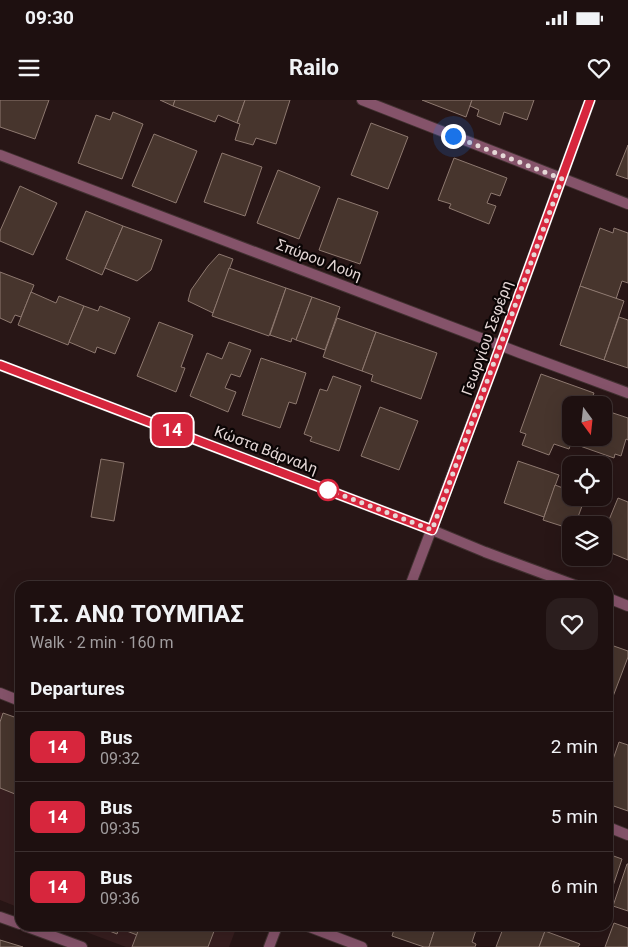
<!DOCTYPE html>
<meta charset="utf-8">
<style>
body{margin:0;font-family:Roboto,sans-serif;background:#2b1e1e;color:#f1f3f6;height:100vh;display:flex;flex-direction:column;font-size:19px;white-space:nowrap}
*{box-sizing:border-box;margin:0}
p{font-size:16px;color:#a19d9f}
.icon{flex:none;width:28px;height:28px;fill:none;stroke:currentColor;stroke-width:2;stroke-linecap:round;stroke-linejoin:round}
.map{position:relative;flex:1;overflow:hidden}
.panel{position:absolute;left:15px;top:481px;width:598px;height:350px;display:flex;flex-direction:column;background:#1e1010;border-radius:15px;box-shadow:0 5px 20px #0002,0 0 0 1px #3c3030}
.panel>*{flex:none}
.badge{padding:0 10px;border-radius:8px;font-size:18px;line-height:32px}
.needle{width:32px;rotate:165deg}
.fabs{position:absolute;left:562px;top:296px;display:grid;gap:10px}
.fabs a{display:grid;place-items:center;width:50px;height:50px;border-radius:10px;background:#1e1010;box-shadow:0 5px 20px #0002,0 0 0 1px #3c3030;font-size:25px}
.you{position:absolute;width:25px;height:25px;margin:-12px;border:4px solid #fff;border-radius:50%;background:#1a73e8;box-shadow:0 0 0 8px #1a73e833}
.map>.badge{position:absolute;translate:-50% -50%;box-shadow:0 0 0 2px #fff}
h2{padding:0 15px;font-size:19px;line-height:45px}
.round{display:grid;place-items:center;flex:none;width:52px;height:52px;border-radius:15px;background:#2b1e1e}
.head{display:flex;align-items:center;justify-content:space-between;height:85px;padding:0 15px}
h1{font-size:24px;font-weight:700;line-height:38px}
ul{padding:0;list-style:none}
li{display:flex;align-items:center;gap:15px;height:70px;padding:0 15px;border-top:1px solid #3c3030}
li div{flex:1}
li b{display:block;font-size:19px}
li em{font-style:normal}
li .badge{min-width:55px;font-weight:700;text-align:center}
.status{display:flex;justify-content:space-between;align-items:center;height:35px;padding:0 25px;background:#1e1010;direction:ltr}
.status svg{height:14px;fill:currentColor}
header{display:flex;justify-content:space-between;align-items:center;height:65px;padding:0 15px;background:#1e1010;font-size:22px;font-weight:700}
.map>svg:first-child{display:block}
.built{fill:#371e1f}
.building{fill:#47352d;stroke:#8e7970}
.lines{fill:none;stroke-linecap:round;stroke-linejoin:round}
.pedestrian-casing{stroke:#423131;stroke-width:12}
.minor-casing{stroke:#423131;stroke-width:12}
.pedestrian{stroke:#85536a;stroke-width:10}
.minor{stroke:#85536a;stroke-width:10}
.line-casing{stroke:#fff;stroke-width:11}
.line{stroke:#d7263d;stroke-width:8}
.walk{stroke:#e5d8d7;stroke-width:5;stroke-dasharray:0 9}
.stop-dot{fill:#fff;stroke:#d7263d;stroke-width:2.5}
.labels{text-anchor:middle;stroke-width:4.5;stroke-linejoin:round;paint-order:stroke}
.street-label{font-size:15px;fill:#e5d8d7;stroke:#0b0505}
</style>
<div class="status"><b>09:30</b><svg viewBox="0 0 49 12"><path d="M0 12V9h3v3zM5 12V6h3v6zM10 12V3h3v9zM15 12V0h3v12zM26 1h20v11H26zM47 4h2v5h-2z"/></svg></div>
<header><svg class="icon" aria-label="menu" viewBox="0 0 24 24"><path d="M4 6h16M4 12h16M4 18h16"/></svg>Railo<svg class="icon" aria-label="heart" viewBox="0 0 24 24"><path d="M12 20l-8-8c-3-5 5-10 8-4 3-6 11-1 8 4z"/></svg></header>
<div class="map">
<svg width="628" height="847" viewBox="0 0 628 847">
<rect width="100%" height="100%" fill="#281616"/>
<!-- built -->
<g class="built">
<path d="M0,612L20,619V808L0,800Z"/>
<path d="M70,826H237L229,847H126Z"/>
</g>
<!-- building -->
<g class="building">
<path d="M0,0H49L35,39L0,27Z"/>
<path d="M160,0H175L173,6Z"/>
<path d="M175,0H245L237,23L218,15L215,22L173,6Z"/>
<path d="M245,0H290L276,44L256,38L253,45L235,40L240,24L237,23Z"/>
<path d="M422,0H472L466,17Z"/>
<path d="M472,0H534L527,20L504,12L500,25L477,16L479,10L470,6Z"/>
<path d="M113,12L143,24L122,79L78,63L96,15L110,20Z"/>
<path d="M371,23L408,37L388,89L351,75Z"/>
<path d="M154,34L197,51L176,103L132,86Z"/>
<path d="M628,45V79L616,75Z"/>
<path d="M222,53L262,67L245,116L204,102Z"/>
<path d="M454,58L507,78L500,96L491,93L487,103L496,106L489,124L449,108L451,104L438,100Z"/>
<path d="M278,70L320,87L299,139L257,123Z"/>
<path d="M20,86L57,103L33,155L0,141V131Z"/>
<path d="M338,98L378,112L360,164L319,150Z"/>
<path d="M86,111L123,126L102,175L66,159Z"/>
<path d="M123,126L162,140L151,170L137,181L105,168Z"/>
<path d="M600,128L613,133L614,128L628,133V183L622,181L616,199L580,186Z"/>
<path d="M219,154L233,159L213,213L188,201L191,190L208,166Z"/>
<path d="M229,168L286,188L269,236L212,216Z"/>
<path d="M0,172L34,185L21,217L15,215L11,223L0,218Z"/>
<path d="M580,186L624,201L604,260L560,245Z"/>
<path d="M286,188L312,197L296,240L292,238L291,242L270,235Z"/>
<path d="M31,192L56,203L59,196L84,206L68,245L18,225Z"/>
<path d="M312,197L340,207L325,250L296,240Z"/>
<path d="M84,206L98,211L100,206L130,218L115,254L97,247L95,253L69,242Z"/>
<path d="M619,217L628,220V268L604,260Z"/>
<path d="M337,218L376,232L362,271L323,257Z"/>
<path d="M159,222L193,235L181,267L185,268L176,292L137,276Z"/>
<path d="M376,232L437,253L421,299L371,281L373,275L362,271Z"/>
<path d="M229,242L251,250L240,277L231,274L225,288L236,292L228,312L190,296L207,253L222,259Z"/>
<path d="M261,258L306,273L296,304L289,302L280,328L242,315Z"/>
<path d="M541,274L594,293L589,305H571V338H573L569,349L554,344L549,355L522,345L526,334L520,332Z"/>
<path d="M333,276L361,286L339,351L310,341L312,337L304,334L320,289L327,291Z"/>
<path d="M380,307L418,321L399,370L361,356Z"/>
<path d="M604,310L628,318V340L626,339L621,356L615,354L614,358L580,346L583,338H604Z"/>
<path d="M101,359L124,363L114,421L91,417Z"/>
<path d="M518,361L559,375L544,417L504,403Z"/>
<path d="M555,385L571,391V398H585L575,425H571V429L543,420Z"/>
<path d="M618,398L628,402V460L604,450V432Z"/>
<path d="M608,544L628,551V557L609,607L608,606Z"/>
<path d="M3,613L20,619V696L0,688V622Z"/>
<path d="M619,642L628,645V711L608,704V674Z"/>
<path d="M608,754L622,759L612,789L608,788Z"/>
<path d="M627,764H628V811L613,806Z"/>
<path d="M614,823L628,828V847H605Z"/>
<path d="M97,826H140L137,835L119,828L117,834Z"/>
<path d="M140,826H216L208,847H132Z"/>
<path d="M395,826H436L429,847H424L392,836Z"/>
<path d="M436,826H483L482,829L477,827L472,842L476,844L475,847H429Z"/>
<path d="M504,826H531L545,831L539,847H496Z"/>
<path d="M545,831L580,844L578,847H539Z"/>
<path d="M0,840L23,847H0Z"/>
</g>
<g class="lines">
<!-- pedestrian casing -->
<g class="pedestrian-casing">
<path id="pedestrian" d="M0,593L20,601"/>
</g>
<!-- minor casing -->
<g class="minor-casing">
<g id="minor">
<path d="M362,0L628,104"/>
<path d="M0,55L520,253L628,293"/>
<path d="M0,265L432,430L485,452L577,486"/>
<path d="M410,486L494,264L590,0"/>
<path d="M608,498L628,506"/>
<path d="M608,727L628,735"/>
<path d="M0,817L20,824"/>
<path d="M25,826L82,847"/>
<path d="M307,826L362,847"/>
<path d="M269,847L277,826"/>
</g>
</g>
<!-- pedestrian -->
<use href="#pedestrian" class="pedestrian"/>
<!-- minor -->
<use href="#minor" class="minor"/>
</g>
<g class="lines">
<!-- line casing -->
<g class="line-casing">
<path id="line" d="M0,265L432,430L494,264L590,0"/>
</g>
<!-- line -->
<use href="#line" class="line"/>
<!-- walk -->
<path class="walk" d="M328,390L324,388L432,430L562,79L453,36"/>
</g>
<!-- markers -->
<circle class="stop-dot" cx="328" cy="390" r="10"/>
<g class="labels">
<!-- street labels -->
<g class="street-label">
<text transform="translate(319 160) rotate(21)" y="5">Σπύρου Λούη</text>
<text transform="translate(487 238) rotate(-70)" y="5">Γεωργίου Σεφέρη</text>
<text transform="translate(266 350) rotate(21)" y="5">Κώστα Βάρναλη</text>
</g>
</g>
</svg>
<div class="fabs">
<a><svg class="needle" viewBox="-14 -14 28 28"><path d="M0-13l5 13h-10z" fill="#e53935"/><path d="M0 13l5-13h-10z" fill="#a19d9f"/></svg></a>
<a><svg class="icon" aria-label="locate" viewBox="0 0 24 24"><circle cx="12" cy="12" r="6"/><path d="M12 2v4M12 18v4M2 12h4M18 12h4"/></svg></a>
<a><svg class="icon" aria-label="layers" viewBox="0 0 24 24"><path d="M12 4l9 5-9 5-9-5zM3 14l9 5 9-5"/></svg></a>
</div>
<div class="you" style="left:453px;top:36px"></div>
<b class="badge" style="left:172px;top:330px;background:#d7263d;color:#fff">14</b>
<section class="panel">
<div class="head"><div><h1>Τ.Σ. ΑΝΩ ΤΟΥΜΠΑΣ</h1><p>Walk · 2 min · 160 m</p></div><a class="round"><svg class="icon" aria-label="heart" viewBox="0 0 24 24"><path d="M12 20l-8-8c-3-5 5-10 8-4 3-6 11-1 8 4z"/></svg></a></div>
<h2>Departures</h2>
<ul>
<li><span class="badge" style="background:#d7263d;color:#fff">14</span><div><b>Bus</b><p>09:32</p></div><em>2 min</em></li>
<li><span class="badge" style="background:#d7263d;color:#fff">14</span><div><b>Bus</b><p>09:35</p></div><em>5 min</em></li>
<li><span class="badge" style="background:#d7263d;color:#fff">14</span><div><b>Bus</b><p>09:36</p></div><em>6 min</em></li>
</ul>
</section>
</div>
